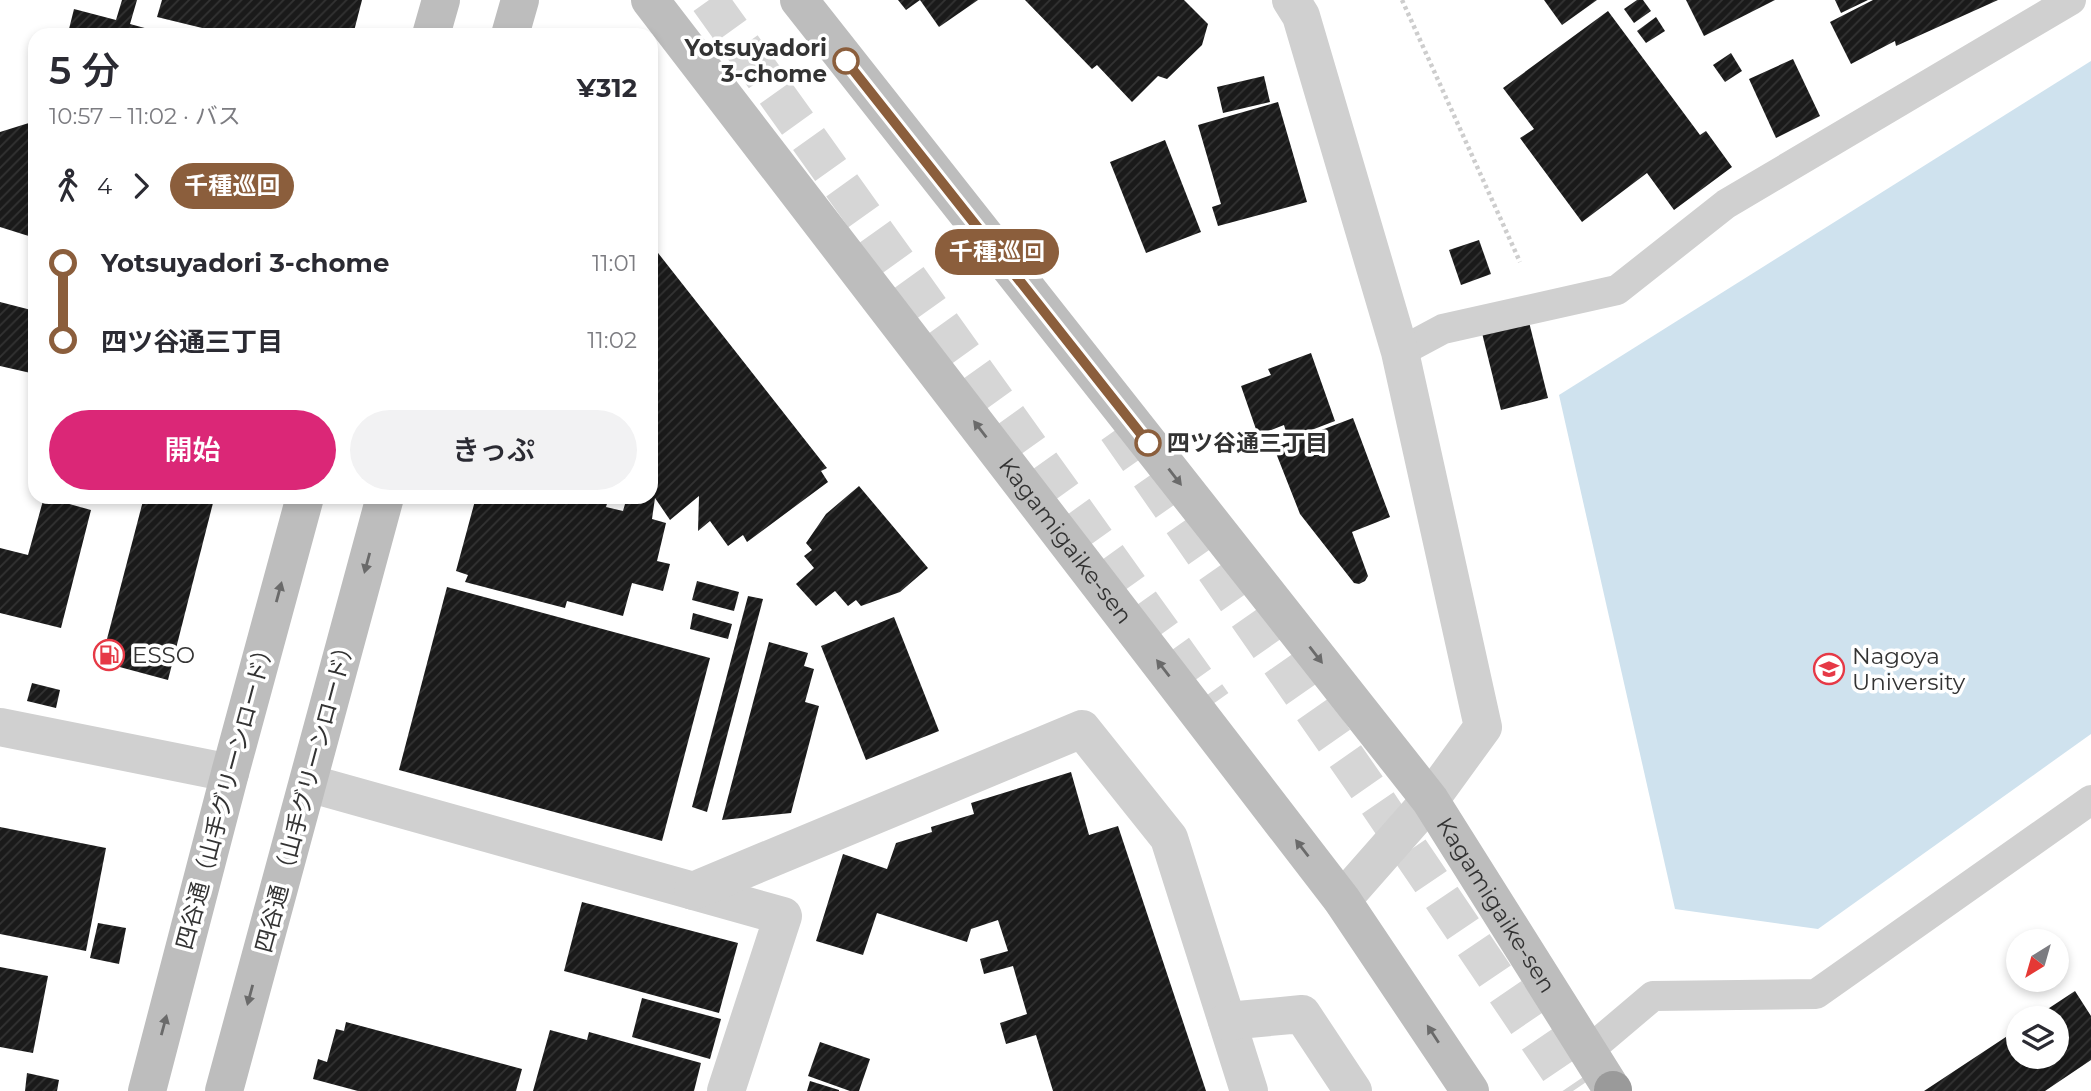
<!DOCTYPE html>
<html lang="ja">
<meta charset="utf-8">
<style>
body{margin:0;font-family:Montserrat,"Noto Sans JP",sans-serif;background:#f2f2f3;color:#2b2b33;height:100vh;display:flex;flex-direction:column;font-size:26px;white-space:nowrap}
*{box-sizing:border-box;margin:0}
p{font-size:23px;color:#7c7c81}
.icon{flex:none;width:38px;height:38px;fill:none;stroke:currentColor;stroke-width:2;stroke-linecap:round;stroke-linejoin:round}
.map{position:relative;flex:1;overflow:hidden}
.drawer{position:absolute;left:28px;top:28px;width:630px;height:476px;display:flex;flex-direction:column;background:#fff;border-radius:21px;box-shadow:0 4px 10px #0003}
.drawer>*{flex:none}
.badge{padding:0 14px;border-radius:23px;font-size:24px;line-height:46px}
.needle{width:46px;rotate:217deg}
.fabs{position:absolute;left:2006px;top:929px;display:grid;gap:14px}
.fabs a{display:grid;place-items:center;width:63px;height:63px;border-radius:50%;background:#fff;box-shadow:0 4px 10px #0003;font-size:35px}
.map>.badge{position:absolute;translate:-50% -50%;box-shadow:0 0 0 4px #fff}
.legs{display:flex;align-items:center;gap:10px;height:77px;padding:0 21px;font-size:23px}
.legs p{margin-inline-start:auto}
.head{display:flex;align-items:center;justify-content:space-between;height:119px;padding:0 21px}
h1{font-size:38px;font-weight:600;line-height:52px}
.primary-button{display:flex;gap:14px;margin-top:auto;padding:14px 21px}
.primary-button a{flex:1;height:80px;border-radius:42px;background:#db2777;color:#fff;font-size:28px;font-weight:600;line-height:80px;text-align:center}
.primary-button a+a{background:#f2f2f3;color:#2b2b33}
ul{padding:0 21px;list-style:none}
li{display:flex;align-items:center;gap:24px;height:77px;font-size:26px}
li i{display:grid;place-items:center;width:10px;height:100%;margin:0 9px;background:currentColor}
li i::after{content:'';width:18px;height:18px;margin:-9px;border:5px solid;border-radius:50%;background:#fff}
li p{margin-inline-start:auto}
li:first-child i{background:linear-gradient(#0000 50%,currentColor 0)}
li:last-child i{background:linear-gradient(currentColor 50%,#0000 0)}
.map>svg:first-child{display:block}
.water{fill:#cfe2ee}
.building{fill:url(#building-hatch)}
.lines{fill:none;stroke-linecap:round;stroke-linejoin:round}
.highway-tunnel{stroke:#d6d6d6;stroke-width:38;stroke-dasharray:38 19;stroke-linecap:butt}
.path{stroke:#cdcdcd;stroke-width:4.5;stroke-dasharray:3.5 3.5;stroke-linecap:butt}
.lane{stroke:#d0d0d0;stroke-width:30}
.street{stroke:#d0d0d0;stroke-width:38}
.secondary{stroke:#bdbdbd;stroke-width:38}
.highway{stroke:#9a9a9a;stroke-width:38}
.oneway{fill:#6a6a6a}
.line-1-casing{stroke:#fff;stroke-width:16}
.line-1{stroke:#8b5e3c;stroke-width:10}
.stop-1-dot{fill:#fff;stroke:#8b5e3c;stroke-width:3.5}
.labels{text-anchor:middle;stroke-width:7;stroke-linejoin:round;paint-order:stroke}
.stop-label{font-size:23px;font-weight:bold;fill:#333;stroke:#fff;text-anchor:end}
.street-label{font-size:23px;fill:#333;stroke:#fff}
.poi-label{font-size:23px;fill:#333;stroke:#fff;text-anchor:start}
</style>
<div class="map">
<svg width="2091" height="1091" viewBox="0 0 2091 1091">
<defs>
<pattern id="building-hatch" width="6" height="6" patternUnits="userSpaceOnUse" patternTransform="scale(1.75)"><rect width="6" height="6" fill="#1a1a1a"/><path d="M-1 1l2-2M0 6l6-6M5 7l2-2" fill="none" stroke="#333"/></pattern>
</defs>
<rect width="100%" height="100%" fill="#fff"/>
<!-- water -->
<path class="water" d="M2091,61V734L1818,929L1675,909L1559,395Z"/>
<!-- building -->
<g class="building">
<path d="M122,0H137L130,24L152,30L150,35H75L68,33L74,9L116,20Z"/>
<path d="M162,0H362L353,35H231L157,17Z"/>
<path d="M898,0H920L906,10Z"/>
<path d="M920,0H978L939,27Z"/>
<path d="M1025,0H1184L1208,24L1202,45L1167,79L1158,76L1132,102L1097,65L1092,69Z"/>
<path d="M1544,0H1597L1562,25Z"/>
<path d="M1637,0H1643L1651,11L1634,23L1624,9Z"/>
<path d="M1686,0H1775L1704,36Z"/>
<path d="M1835,0H1868L1841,13Z"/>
<path d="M1873,0H1998L1896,46L1895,41L1851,64L1830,22Z"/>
<path d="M1608,11L1700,135L1706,131L1732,167L1674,210L1647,173L1582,222L1520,138L1534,129L1503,88Z"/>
<path d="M1656,17L1665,31L1646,43L1637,31Z"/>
<path d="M1731,53L1742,71L1725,82L1713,65Z"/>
<path d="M1793,59L1820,116L1776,138L1749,79Z"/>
<path d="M1264,76L1270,102L1223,113L1217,87Z"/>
<path d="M1278,102L1307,202L1218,226L1212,207L1221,204L1198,125Z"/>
<path d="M32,122L35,134V238L0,227V132Z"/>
<path d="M1165,140L1201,232L1146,253L1110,162Z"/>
<path d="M1479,240L1491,274L1461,285L1449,250Z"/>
<path d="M651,244L827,468L821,471L828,482L747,542L743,535L728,546L710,521L698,531L699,496L670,520L655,498L652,519L666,523L657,561L670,564L663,591L632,583L623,616L567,601L565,608L465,582L468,575L456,571L476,497H609L606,507L623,511L627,497H651Z"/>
<path d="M0,302L35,311V374L0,366Z"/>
<path d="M1528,318L1548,398L1501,410L1481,329Z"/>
<path d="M1311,353L1335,421L1288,439L1284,425L1258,435L1241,386L1271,375L1268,369Z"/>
<path d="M1353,418L1390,517L1352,532L1368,576L1365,581L1359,584L1354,583L1300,514L1274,448Z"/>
<path d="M859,486L928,568L900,592L861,606L856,600L848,606L835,591L816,606L796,584L814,568L804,556L812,550L806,543L826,514Z"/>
<path d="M44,497L91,510L61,628L0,613V548L28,555Z"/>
<path d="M144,497H208L214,499L168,680L101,662Z"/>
<path d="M697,581L739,592L734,611L692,600Z"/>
<path d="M447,587L710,658L662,841L399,770Z"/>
<path d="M748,596L763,599L707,812L692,807Z"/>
<path d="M693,613L732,624L728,639L690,629Z"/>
<path d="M894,617L939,731L866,760L821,646Z"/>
<path d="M769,642L808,653L804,666L814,669L805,702L819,706L791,813L722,820Z"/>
<path d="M32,683L60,690L56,708L27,701Z"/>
<path d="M1071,772L1089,835L1118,826L1206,1091H1053L1036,1035L1006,1044L1000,1023L1027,1014L1013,966L984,974L980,959L1008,951L998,920L971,929L967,942L877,913L863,955L816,941L843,854L887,869L896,843L932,832L931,827L974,814L971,803Z"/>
<path d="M0,827L106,848L86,951L0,934Z"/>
<path d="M582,902L738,943L719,1013L564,971Z"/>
<path d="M98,923L126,928L119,964L90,958Z"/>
<path d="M0,967L48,976L33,1053L0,1047Z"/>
<path d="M2075,991L2091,1016V1060L2045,1091H1924L2018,1029V1057H2056V1018H2034Z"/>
<path d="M642,998L721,1019L710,1059L632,1037Z"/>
<path d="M346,1022L522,1069L516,1091H358L313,1079L318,1059L327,1062L336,1029L344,1031Z"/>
<path d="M550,1030L587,1040L589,1032L701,1063L694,1091H533Z"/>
<path d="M820,1042L870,1059L859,1091H850L808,1076Z"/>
<path d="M27,1073L59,1080L57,1091H25Z"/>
<path d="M810,1081L839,1090V1091H807Z"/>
</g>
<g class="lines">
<!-- highway-tunnel -->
<g class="highway-tunnel">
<path d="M709,0L1213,704"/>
<path d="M1117,429L1369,790L1573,1091"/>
</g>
<!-- path -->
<path class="path" d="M1402,0L1520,262"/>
<!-- lane -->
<g class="lane">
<path d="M1400,352L1443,329L1617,290L1726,204L2071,0"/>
<path d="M1588,1051L1653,996L1816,994L2091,800"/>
</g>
<!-- street -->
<g class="street">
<path d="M1291,0L1301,16L1400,352L1483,727L1430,800L1342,900"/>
<path d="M0,727L230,773"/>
<path d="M308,783L783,916L726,1091"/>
<path d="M693,891L1082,729L1169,838L1249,1091"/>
<path d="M1227,1021L1302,1014L1353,1091"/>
</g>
<!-- secondary -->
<g class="secondary">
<path id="s1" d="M650,0L1342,900L1470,1091"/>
<path id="s2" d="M799,0L1430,800L1613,1091"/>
<path d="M431,35L441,0"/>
<path d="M510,35L520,0"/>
<path d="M147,1091L230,773L305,497"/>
<path d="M224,1091L385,497"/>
</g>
<!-- highway -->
<path class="highway" d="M1613,1090V1091"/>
</g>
<!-- one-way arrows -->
<defs><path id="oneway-solid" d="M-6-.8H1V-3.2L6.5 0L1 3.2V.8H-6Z" transform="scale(1.75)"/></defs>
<g class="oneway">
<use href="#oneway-solid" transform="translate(980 429) rotate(-128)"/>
<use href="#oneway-solid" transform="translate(1175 477) rotate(52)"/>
<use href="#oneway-solid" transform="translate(367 563) rotate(105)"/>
<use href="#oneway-solid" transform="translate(279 592) rotate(-75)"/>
<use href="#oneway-solid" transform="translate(1316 655) rotate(52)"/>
<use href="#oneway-solid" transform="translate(1163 668) rotate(-128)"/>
<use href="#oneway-solid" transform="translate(1302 848) rotate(-128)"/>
<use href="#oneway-solid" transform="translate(250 995) rotate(105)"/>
<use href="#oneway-solid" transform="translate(164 1025) rotate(-75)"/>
<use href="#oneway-solid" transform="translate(1433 1034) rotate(-123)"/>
</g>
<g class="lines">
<!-- line-1 casing -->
<g class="line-1-casing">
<path id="line-1" d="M846,61L1148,443"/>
</g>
<!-- line-1 -->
<use href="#line-1" class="line-1"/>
</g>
<!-- icons -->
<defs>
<g id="fuel-ring" transform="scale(1.575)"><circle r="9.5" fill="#fff" stroke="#e63946" stroke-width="1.5"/><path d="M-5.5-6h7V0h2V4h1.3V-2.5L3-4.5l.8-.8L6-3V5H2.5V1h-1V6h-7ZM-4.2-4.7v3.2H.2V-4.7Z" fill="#e63946"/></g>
<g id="university-ring" transform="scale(1.575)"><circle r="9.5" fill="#fff" stroke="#e63946" stroke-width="1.5"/><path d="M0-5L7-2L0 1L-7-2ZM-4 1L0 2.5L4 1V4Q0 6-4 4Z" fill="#e63946"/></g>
</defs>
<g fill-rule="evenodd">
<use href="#fuel-ring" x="109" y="655"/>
<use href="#university-ring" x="1829" y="669"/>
</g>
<!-- markers -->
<g class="stop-1-dot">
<circle cx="846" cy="61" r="12"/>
<circle cx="1148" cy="443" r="12"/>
</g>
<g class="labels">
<!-- stop labels -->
<g class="stop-label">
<text x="827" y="56">Yotsuyadori<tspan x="827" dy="26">3-chome</tspan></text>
<text x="1167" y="451" text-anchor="start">四ツ谷通三丁目</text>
</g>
<!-- street labels -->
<g class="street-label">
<text dy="8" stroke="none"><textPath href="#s1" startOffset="682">Kagamigaike-sen</textPath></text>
<text transform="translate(225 794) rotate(-75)" y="8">四谷通（山手グリーンロード）</text>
<text transform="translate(305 794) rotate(-75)" y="8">四谷通 （山手グリーンロード）</text>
<text dy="8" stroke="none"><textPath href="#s2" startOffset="1143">Kagamigaike-sen</textPath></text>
</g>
<!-- poi labels -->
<g class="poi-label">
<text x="132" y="663">ESSO</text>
<text x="1852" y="664">Nagoya<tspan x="1852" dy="26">University</tspan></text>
</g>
</g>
</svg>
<div class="fabs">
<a><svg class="needle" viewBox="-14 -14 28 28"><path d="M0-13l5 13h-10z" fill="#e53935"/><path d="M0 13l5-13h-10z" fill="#7c7c81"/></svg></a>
<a><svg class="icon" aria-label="layers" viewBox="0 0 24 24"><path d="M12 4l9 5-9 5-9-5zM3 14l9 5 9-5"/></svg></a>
</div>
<b class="badge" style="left:997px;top:252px;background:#8b5e3c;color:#fff">千種巡回</b>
<section class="drawer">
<div class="head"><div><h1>5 分</h1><p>10:57 – 11:02 · バス</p></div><b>¥312</b></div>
<div class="legs"><svg class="icon" aria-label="walk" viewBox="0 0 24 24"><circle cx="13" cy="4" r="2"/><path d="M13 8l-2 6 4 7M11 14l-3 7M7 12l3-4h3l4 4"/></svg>4<svg class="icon" aria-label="forward" viewBox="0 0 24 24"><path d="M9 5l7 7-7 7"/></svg><b class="badge" style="background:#8b5e3c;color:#fff">千種巡回</b></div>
<ul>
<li><i style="color:#8b5e3c"></i><b>Yotsuyadori 3-chome</b><p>11:01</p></li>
<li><i style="color:#8b5e3c"></i><b>四ツ谷通三丁目</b><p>11:02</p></li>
</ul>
<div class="primary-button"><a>開始</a><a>きっぷ</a></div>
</section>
</div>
